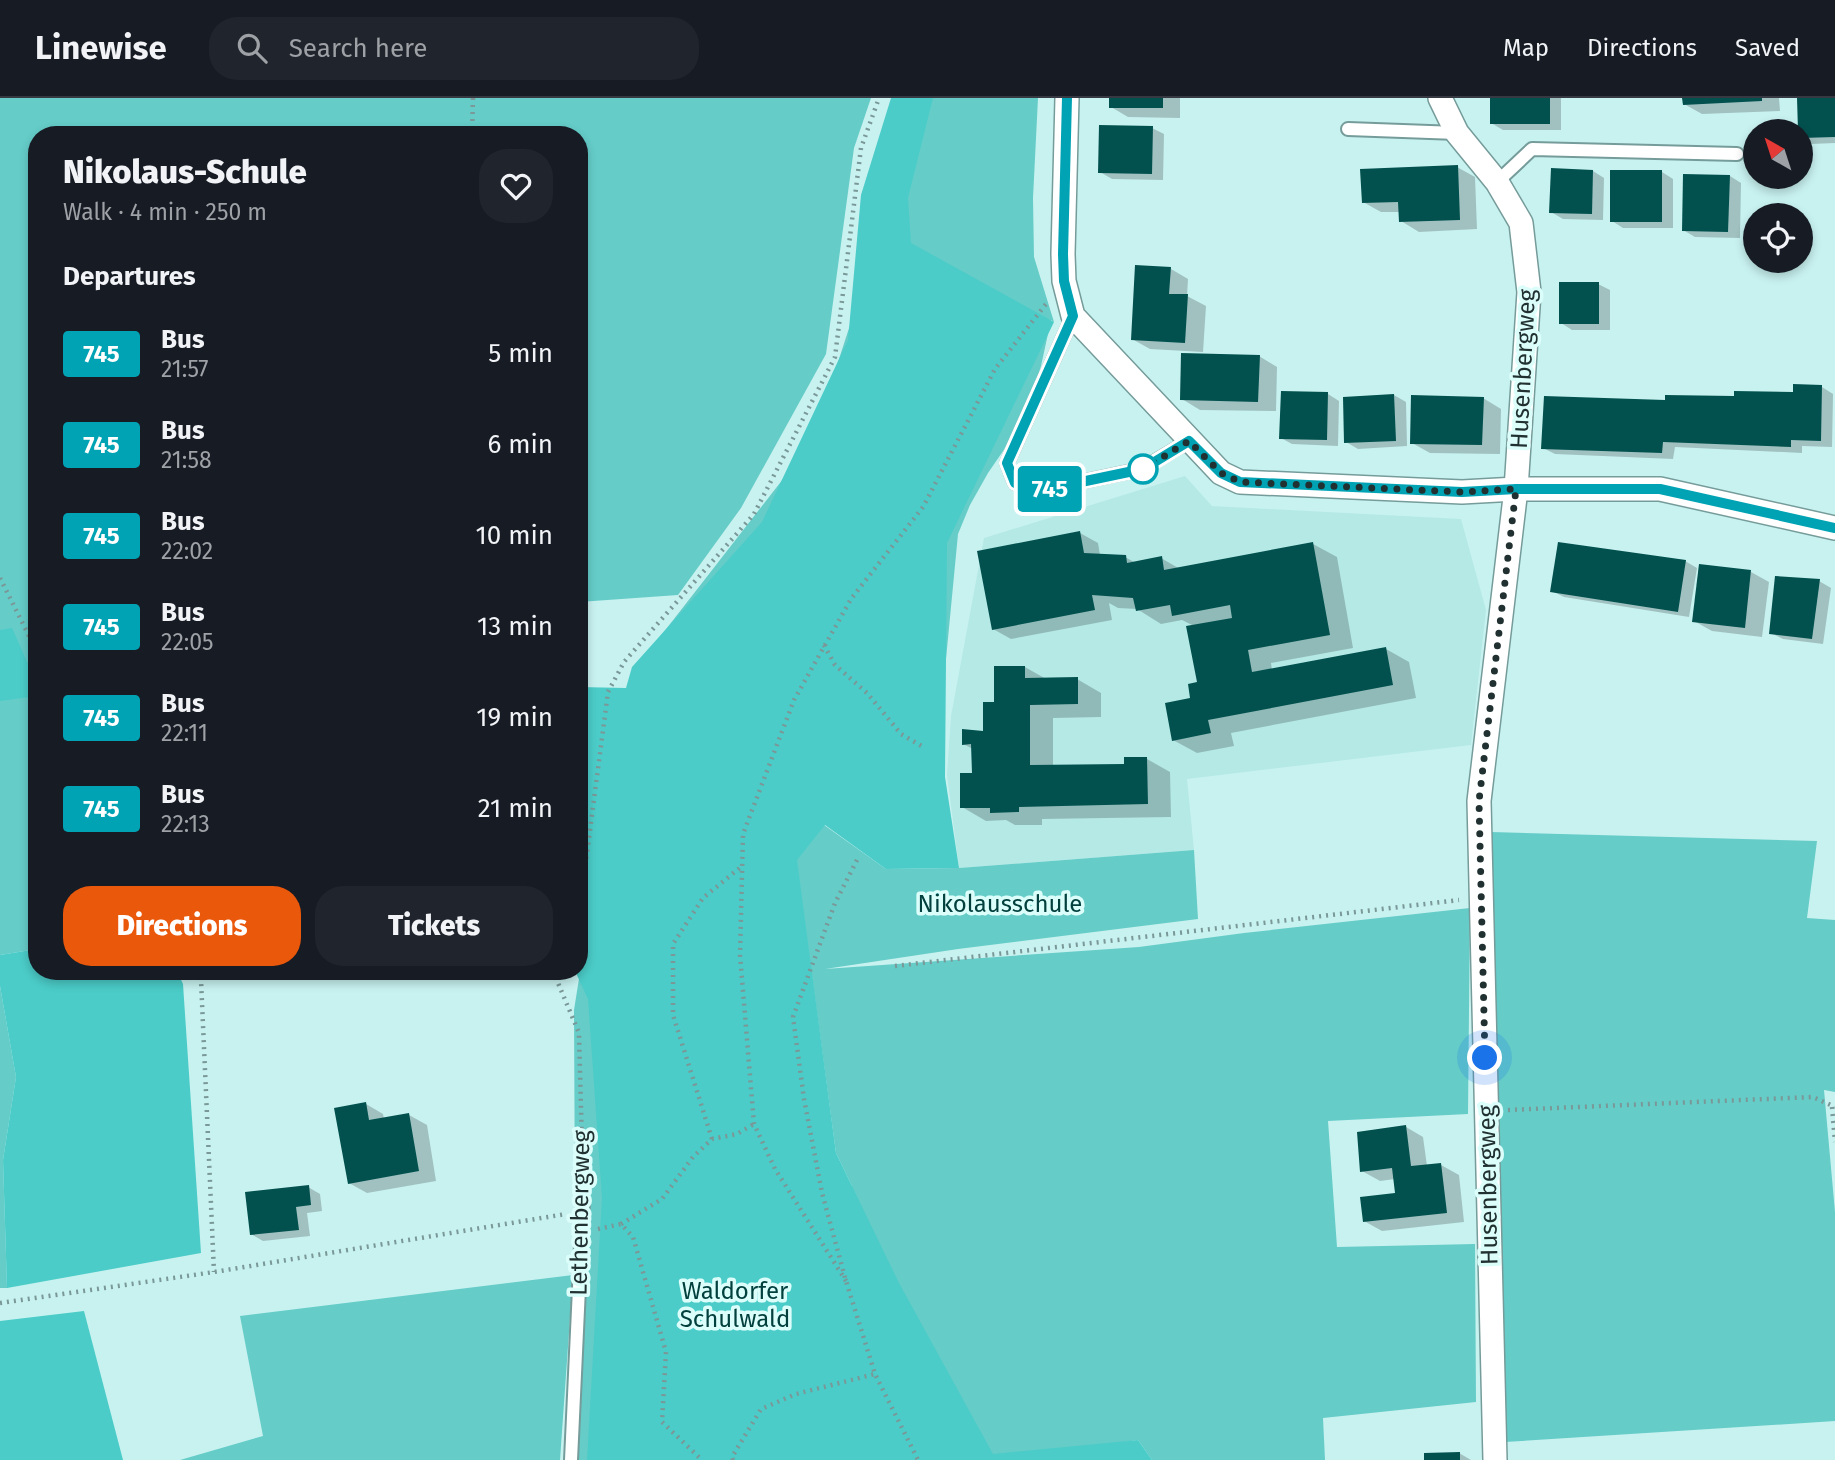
<!DOCTYPE html>
<meta charset="utf-8">
<style>
body{margin:0;font-family:"Fira Sans",sans-serif;background:#20242c;color:#f1f3f6;height:100vh;display:flex;flex-direction:column;font-size:26px;white-space:nowrap}
*{box-sizing:border-box;margin:0}
p{font-size:23px;color:#9ea1a6}
.icon{flex:none;width:38px;height:38px;fill:none;stroke:currentColor;stroke-width:2;stroke-linecap:round;stroke-linejoin:round}
.map{position:relative;flex:1;overflow:hidden}
.drawer{position:absolute;left:28px;top:28px;width:560px;height:854px;display:flex;flex-direction:column;background:#171b24;border-radius:28px;box-shadow:0 4px 10px #0003}
.drawer>*{flex:none}
.badge{padding:0 14px;border-radius:5px;font-size:24px;line-height:46px}
.needle{width:46px;rotate:321deg}
.controls{position:absolute;left:1743px;top:21px;display:grid;gap:14px}
.controls a{display:grid;place-items:center;width:70px;height:70px;border-radius:50%;background:#171b24;box-shadow:0 4px 10px #0003;font-size:35px}
.you{position:absolute;width:35px;height:35px;margin:-18px;border:5px solid #fff;border-radius:50%;background:#1a73e8;box-shadow:0 0 0 10px #1a73e833}
.map>.badge{position:absolute;translate:-50% -50%;box-shadow:0 0 0 4px #fff}
h2{padding:0 35px;font-size:26px;line-height:63px}
.round{display:grid;place-items:center;flex:none;width:74px;height:74px;border-radius:28px;background:#20242c}
.headline{display:flex;align-items:center;justify-content:space-between;height:119px;padding:0 35px}
h1{font-size:33px;font-weight:800;line-height:52px}
.action{display:flex;gap:14px;margin-top:auto;padding:14px 35px}
.action a{flex:1;height:80px;border-radius:28px;background:#ea580c;color:#fff;font-size:28px;font-weight:800;line-height:80px;text-align:center}
.action a+a{background:#20242c;color:#f1f3f6}
ul{padding:0;list-style:none}
li{display:flex;align-items:center;gap:21px;height:91px;padding:0 35px}
li div{flex:1}
li b{display:block;font-size:26px}
li em{font-style:normal}
li .badge{min-width:77px;font-weight:700;text-align:center}
header{display:flex;align-items:center;gap:42px;box-sizing:border-box;height:98px;padding:0 35px;background:#171b24;border-bottom:2px solid #363941}
header strong{font-size:33px}
nav{display:flex;gap:38px;margin-inline-start:auto;font-size:24px}
.search{width:490px;height:63px;background:#20242c;display:flex;align-items:center;gap:18px;box-sizing:border-box;padding:0 24px;border-radius:28px;color:#9ea1a6;font-size:26px}
.map>svg:first-child{display:block}
.built{fill:#b5e9e6}
.green{fill:#65ccc8;fill-rule:evenodd}
.forest{fill:#4bccc8}
.shadow{fill:#0003}
.building{fill:#02514f}
.lines{fill:none;stroke-linecap:round;stroke-linejoin:round}
.lane-casing{stroke:#759c9a;stroke-width:16}
.street-casing{stroke:#759c9a;stroke-width:26}
.path{stroke:#7a9897;stroke-width:4.5;stroke-dasharray:2 5;stroke-linecap:butt}
.lane{stroke:#fff;stroke-width:12}
.street{stroke:#fff;stroke-width:23}
.line-casing{stroke:#fff;stroke-width:16}
.line{stroke:#00a3b4;stroke-width:10}
.walk{stroke:#213131;stroke-width:7;stroke-dasharray:0 12.6}
.stop-dot{fill:#fff;stroke:#00a3b4;stroke-width:3.5}
.labels{text-anchor:middle;stroke-width:7;stroke-linejoin:round;paint-order:stroke}
.street-label{font-size:24px;fill:#213131;stroke:#dcfefb}
.park-label{font-size:24px;fill:#02403e;stroke:#dcfefb}
</style>
<header>
<strong>Linewise</strong>
<div class="search"><svg class="icon" aria-label="search" viewBox="0 0 24 24"><circle cx="10" cy="10" r="6"/><path d="M15 15l6 6"/></svg>Search here</div>
<nav><a>Map</a><a>Directions</a><a>Saved</a></nav>
</header>
<div class="map">
<svg width="1835" height="1362" viewBox="0 0 1835 1362">
<rect width="100%" height="100%" fill="#c8f2f0"/>
<!-- built -->
<path class="built" d="M1185,378L1212,408L1461,421L1486,512L1471,647L1187,681L1194,752L959,770L947,677L951,618L984,440Z"/>
<!-- green -->
<g class="green">
<path d="M0,0H871L854,50L826,256L741,410L678,497L579,504V37H37V851L0,857Z"/>
<path d="M895,0H1038L1033,100L1034,159L1054,224L1051,222L1041,268L1025,321L988,375L970,407L958,436L946,561L814,735L805,751L824,727L886,771L959,770L1194,752L1198,821L958,851L825,871L1139,849L1244,835L1470,810L1468,1016L1328,1023L1337,1149L1475,1146L1476,1304L1323,1320L1325,1362H1152L1138,1342L997,1362H572L581,1293L580,1216L575,1116L574,912L585,843L642,562L783,381L825,304L852,221ZM797,768L836,1055L852,1088L820,1056Z"/>
<path d="M1491,734L1817,743L1807,820L1835,822V994L1824,992L1835,1114V1323L1505,1344Z"/>
<path d="M0,888L16,979L3,1062L7,1190H0Z"/>
<path d="M573,1177L560,1362H180L263,1338L240,1218Z"/>
</g>
<!-- forest -->
<g class="forest">
<path d="M891,0H933L908,100L911,145L1054,224L947,445L945,679L959,770L886,771L825,727L797,762L836,1055L899,1185L993,1356L1138,1342L1152,1362H587L602,1100L588,901L575,873H579V589L626,590L632,569L762,424L848,242L861,97Z"/>
<path d="M12,530L37,586V598L0,603V532Z"/>
<path d="M37,851V873H177L183,886L201,1155L7,1190L3,1062L16,979L0,888V857Z"/>
<path d="M84,1213L123,1362H0V1223Z"/>
</g>
<!-- shadow -->
<g class="shadow">
<path d="M1111,0H1180V20L1128,19L1111,9Z"/>
<path d="M1492,0H1561V32H1503L1491,25Z"/>
<path d="M1684,0H1779L1780,13L1702,16L1684,6Z"/>
<path d="M1798,0H1835V45L1811,46L1801,40Z"/>
<path d="M1152,30L1164,36L1163,82L1112,81L1100,74Z"/>
<path d="M1457,69L1475,79L1477,131L1419,134L1401,123L1400,114H1381L1363,104Z"/>
<path d="M1593,73L1604,80L1603,122L1563,121L1551,114Z"/>
<path d="M1662,74L1673,81V130H1623L1612,123Z"/>
<path d="M1730,78L1741,85L1740,140L1695,139L1683,132Z"/>
<path d="M1171,171L1188,181L1187,198L1206,208L1203,254L1150,251L1132,241Z"/>
<path d="M1598,186L1610,192V232H1572L1561,225Z"/>
<path d="M1259,258L1277,269L1276,313L1200,312L1182,301Z"/>
<path d="M1822,289L1833,296L1832,349L1802,348V355L1675,349L1673,361L1555,356L1543,350L1642,305L1795,296Z"/>
<path d="M1328,296L1339,303L1338,348L1292,346L1281,340Z"/>
<path d="M1394,297L1406,304L1407,348L1358,351L1346,344Z"/>
<path d="M1483,300L1501,311L1500,356L1430,355L1412,345Z"/>
<path d="M1080,435L1098,445L1100,457L1125,459L1136,465L1161,460L1180,471L1313,446L1337,459L1353,550L1271,565L1272,572L1386,551L1409,564L1416,600L1231,635L1234,648L1197,655L1173,642L1199,586L1194,528L1182,522L1161,526L1137,511L1118,510L1109,505L1112,522L1011,541L993,531Z"/>
<path d="M1685,463L1697,470L1689,519L1564,499L1552,493Z"/>
<path d="M1701,468L1751,474L1769,484L1762,539L1712,533L1694,523Z"/>
<path d="M1819,483L1831,490L1823,546L1783,541L1771,535Z"/>
<path d="M1025,569L1046,581H1077L1101,595V619L1053,620V669L1125,667L1147,661L1170,674L1171,719L1042,721V727H1015L1006,722L986,723L962,709L974,677L973,651L963,646L985,635L996,606Z"/>
<path d="M366,1006L383,1016L384,1021L409,1017L427,1027L436,1083L367,1095L349,1085Z"/>
<path d="M1406,1029L1423,1039L1427,1068L1441,1067L1459,1077L1464,1124L1382,1133L1364,1123L1396,1097L1395,1081L1380,1083L1362,1073Z"/>
<path d="M308,1089L320,1096L322,1113L307,1115L310,1138L263,1143L251,1136Z"/>
<path d="M1459,1355L1471,1362H1426Z"/>
</g>
<!-- building -->
<g class="building">
<rect x="1109" y="0" width="54" height="10"/>
<rect x="1490" y="0" width="60" height="26"/>
<path d="M1682,0H1762V3L1683,7Z"/>
<path d="M1797,0H1835V39L1801,40V33H1798Z"/>
<path d="M1099,27L1153,28L1152,76L1098,75Z"/>
<path d="M1458,67L1460,122L1399,124L1398,104L1362,105L1360,71Z"/>
<path d="M1551,70L1593,72L1592,116L1549,115Z"/>
<rect x="1610" y="72" width="52" height="52"/>
<path d="M1683,76L1730,77L1728,134L1682,133Z"/>
<path d="M1135,167L1171,169L1169,196H1188L1185,245L1131,242Z"/>
<rect x="1559" y="184" width="40" height="42"/>
<path d="M1181,255L1260,257L1258,304L1180,302Z"/>
<path d="M1793,286L1822,287L1821,343L1791,342V349L1663,344L1662,355L1541,351L1544,298L1665,302V297L1734,298V293L1793,294Z"/>
<path d="M1281,293L1328,294L1327,342L1279,341Z"/>
<path d="M1394,296L1396,343L1344,345L1343,299Z"/>
<path d="M1411,297L1484,299L1482,347L1410,346Z"/>
<path d="M1080,433L1084,455L1126,457L1127,465L1162,458L1164,472L1313,444L1330,537L1248,552L1252,574L1386,549L1393,587L1208,622L1211,635L1172,643L1165,605L1190,600L1188,586L1197,584L1186,528L1232,520L1230,507L1172,518L1170,507L1136,513L1133,500L1092,497L1095,512L992,532L977,453Z"/>
<path d="M1558,444L1686,462L1678,514L1550,494Z"/>
<path d="M1699,466L1751,472L1745,530L1692,524Z"/>
<path d="M1775,478L1820,481L1812,541L1769,536Z"/>
<path d="M994,568H1025V580L1078,579V606L1030,607V667L1124,666V659H1147L1148,706L1019,709V714L990,715V710H960V675H972L971,646L962,647V631L983,633V604H994Z"/>
<path d="M366,1004L369,1022L409,1015L419,1073L348,1086L334,1010Z"/>
<path d="M1406,1027L1411,1068L1441,1065L1447,1115L1363,1124L1360,1099L1395,1095L1392,1070L1360,1074L1357,1034Z"/>
<path d="M309,1087L311,1107L296,1109L299,1132L250,1137L245,1094Z"/>
<path d="M1460,1354V1362H1424V1355Z"/>
</g>
<g class="lines">
<!-- lane casing -->
<g class="lane-casing">
<g id="lane">
<path d="M1348,31L1457,35"/>
<path d="M1497,84L1532,51L1737,56"/>
<path d="M1073,218L1007,365L1015,385L1038,393L1142,371L1189,343"/>
<path d="M571,1362L583,1104"/>
</g>
</g>
<!-- street casing -->
<g class="street-casing">
<g id="street">
<path d="M1067,0L1063,156L1064,183L1073,218L1221,375L1240,384L1462,394L1516,391H1660L1835,430"/>
<path d="M1440,0L1457,35L1497,84L1521,125L1529,194L1516,391L1479,703L1495,1362"/>
</g>
</g>
<!-- path -->
<g class="path">
<path d="M472,37L473,0"/>
<path d="M0,480L37,554"/>
<path d="M824,547L835,567L867,595L901,636L925,650"/>
<path d="M857,762L835,805L793,919L804,1001L822,1095L846,1183L875,1276L918,1362"/>
<path d="M579,772L586,763L608,594L624,564L754,416L835,259L861,50L879,0"/>
<path d="M895,868L1459,802"/>
<path d="M197,873L201,882L214,1174"/>
<path d="M553,873L579,935L583,1086"/>
<path d="M1832,1009L1835,1044"/>
<path d="M1508,1012L1813,999L1835,1009"/>
<path d="M712,1041L673,917V846L703,800L742,768"/>
<path d="M621,1126L662,1101L693,1059L712,1041L737,1036L754,1026"/>
<path d="M598,1131L621,1126L633,1139L666,1254L662,1324L702,1362"/>
<path d="M846,1183L775,1071L754,1026L740,857L743,736L794,602L851,501L923,409L995,271L1046,206"/>
<path d="M0,1205L214,1174L566,1116"/>
<path d="M733,1362L732,1359L761,1311L796,1296L875,1276"/>
</g>
<!-- lane -->
<use href="#lane" class="lane"/>
<!-- street -->
<use href="#street" class="street"/>
</g>
<g class="lines">
<!-- line casing -->
<g class="line-casing">
<path id="line" d="M1067,0L1063,156L1064,183L1073,218L1007,365L1015,385L1038,393L1143,371L1189,343L1221,375L1240,384L1462,394L1516,391H1660L1835,430"/>
</g>
<!-- line -->
<use href="#line" class="line"/>
<!-- walk -->
<path class="walk" d="M1143,371L1189,343L1221,375L1240,384L1462,394L1516,391L1479,703L1485,960"/>
</g>
<!-- markers -->
<circle class="stop-dot" cx="1143" cy="371" r="14"/>
<g class="labels">
<!-- street labels -->
<g class="street-label">
<text transform="translate(1523 271) rotate(-87)" y="8">Husenbergweg</text>
<text transform="translate(1488 1087) rotate(-91)" y="8">Husenbergweg</text>
<text transform="translate(580 1115) rotate(-89)" y="8">Lethenbergweg</text>
</g>
<!-- park labels -->
<g class="park-label">
<text x="1000" y="814">Nikolausschule</text>
<text x="735" y="1201">Waldorfer<tspan x="735" dy="28">Schulwald</tspan></text>
</g>
</g>
</svg>
<div class="controls">
<a><svg class="needle" viewBox="-14 -14 28 28"><path d="M0-13l5 13h-10z" fill="#e53935"/><path d="M0 13l5-13h-10z" fill="#9ea1a6"/></svg></a>
<a><svg class="icon" aria-label="locate" viewBox="0 0 24 24"><circle cx="12" cy="12" r="6"/><path d="M12 2v4M12 18v4M2 12h4M18 12h4"/></svg></a>
</div>
<div class="you" style="left:1485px;top:960px"></div>
<b class="badge" style="left:1050px;top:391px;background:#00a3b4;color:#fff">745</b>
<section class="drawer">
<div class="headline"><div><h1>Nikolaus-Schule</h1><p>Walk · 4 min · 250 m</p></div><a class="round"><svg class="icon" aria-label="heart" viewBox="0 0 24 24"><path d="M12 20l-8-8c-3-5 5-10 8-4 3-6 11-1 8 4z"/></svg></a></div>
<h2>Departures</h2>
<ul>
<li><span class="badge" style="background:#00a3b4;color:#fff">745</span><div><b>Bus</b><p>21:57</p></div><em>5 min</em></li>
<li><span class="badge" style="background:#00a3b4;color:#fff">745</span><div><b>Bus</b><p>21:58</p></div><em>6 min</em></li>
<li><span class="badge" style="background:#00a3b4;color:#fff">745</span><div><b>Bus</b><p>22:02</p></div><em>10 min</em></li>
<li><span class="badge" style="background:#00a3b4;color:#fff">745</span><div><b>Bus</b><p>22:05</p></div><em>13 min</em></li>
<li><span class="badge" style="background:#00a3b4;color:#fff">745</span><div><b>Bus</b><p>22:11</p></div><em>19 min</em></li>
<li><span class="badge" style="background:#00a3b4;color:#fff">745</span><div><b>Bus</b><p>22:13</p></div><em>21 min</em></li>
</ul>
<div class="action"><a>Directions</a><a>Tickets</a></div>
</section>
</div>
